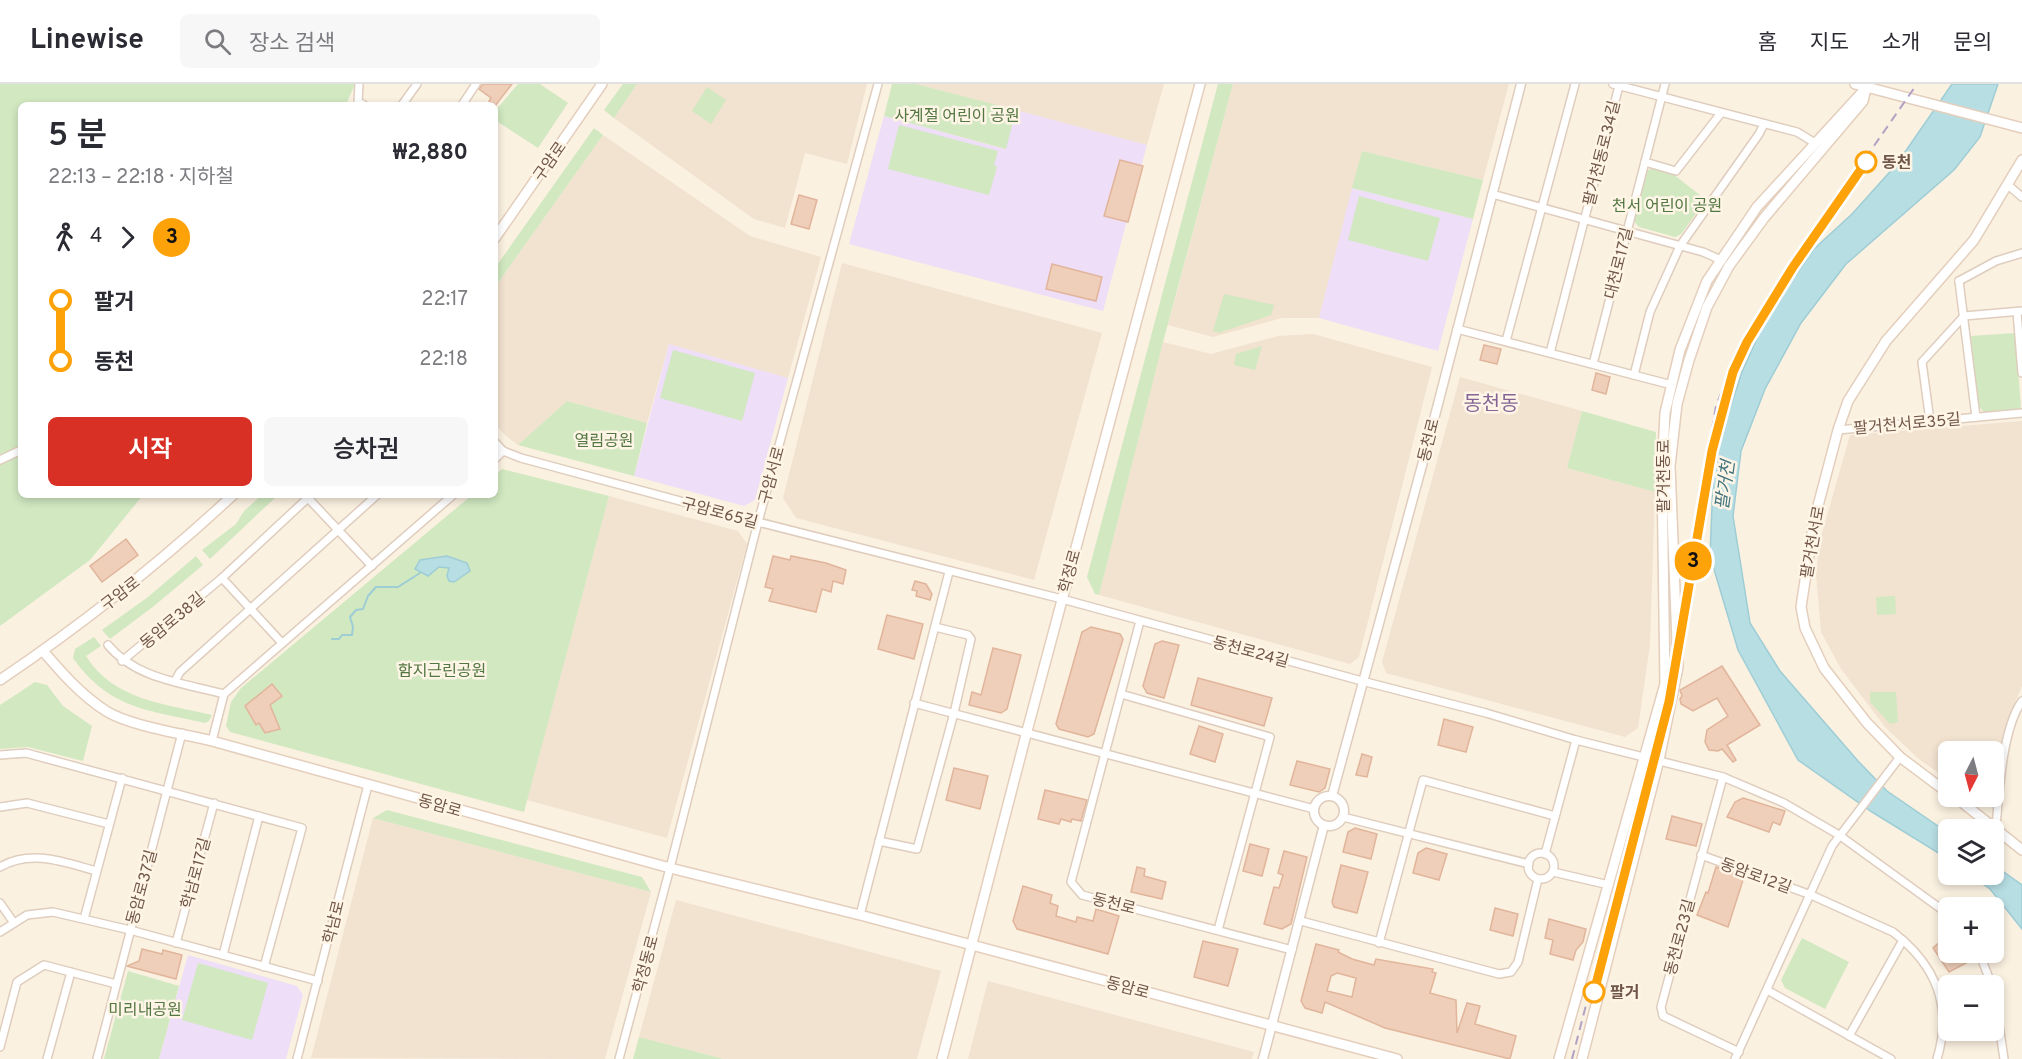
<!DOCTYPE html>
<html lang="ko">
<meta charset="utf-8">
<style>
body{margin:0;font-family:Overpass,"Noto Sans KR",sans-serif;background:#f7f7f7;color:#2b2b33;height:100vh;display:flex;flex-direction:column;font-size:22px;white-space:nowrap}
*{box-sizing:border-box;margin:0}
p{font-size:20px;color:#7c7c81}
.icon{flex:none;width:33px;height:33px;fill:none;stroke:currentColor;stroke-width:2;stroke-linecap:round;stroke-linejoin:round}
.map{position:relative;flex:1;overflow:hidden}
.drawer{position:absolute;left:18px;top:18px;width:480px;height:396px;display:flex;flex-direction:column;background:#fff;border-radius:9px;box-shadow:0 3px 9px #0003}
.drawer>*{flex:none}
.badge{padding:0 12px;border-radius:20px;font-size:21px;line-height:39px}
.needle{width:39px;rotate:186deg}
.tools{position:absolute;left:1938px;top:657px;display:grid;gap:12px}
.tools a{display:grid;place-items:center;width:66px;height:66px;border-radius:9px;background:#fff;box-shadow:0 3px 9px #0003;font-size:30px}
.map>.badge{position:absolute;translate:-50% -50%;box-shadow:0 0 0 3px #fff}
.legs{display:flex;align-items:center;gap:9px;height:66px;padding:0 30px;font-size:20px}
.legs p{margin-inline-start:auto}
.headline{display:flex;align-items:center;justify-content:space-between;height:102px;padding:0 30px}
h1{font-size:33px;font-weight:600;line-height:45px}
.action{display:flex;gap:12px;margin-top:auto;padding:12px 30px}
.action a{flex:1;height:69px;border-radius:9px;background:#d93025;color:#fff;font-size:24px;font-weight:600;line-height:69px;text-align:center}
.action a+a{background:#f7f7f7;color:#2b2b33}
ul{padding:0 30px;list-style:none}
li{display:flex;align-items:center;gap:21px;height:60px;font-size:22px}
li i{display:grid;place-items:center;width:9px;height:100%;margin:0 8px;background:currentColor}
li i::after{content:'';width:15px;height:15px;margin:-8px;border:4px solid;border-radius:50%;background:#fff}
li p{margin-inline-start:auto}
li:first-child i{background:linear-gradient(#0000 50%,currentColor 0)}
li:last-child i{background:linear-gradient(currentColor 50%,#0000 0)}
header{display:flex;align-items:center;gap:36px;box-sizing:border-box;height:84px;padding:0 30px;background:#fff;border-bottom:2px solid #e1e1e2}
header strong{font-size:28px}
nav{display:flex;gap:33px;margin-inline-start:auto;font-size:21px}
.search{width:420px;height:54px;background:#f7f7f7;display:flex;align-items:center;gap:15px;box-sizing:border-box;padding:0 21px;border-radius:9px;color:#7c7c81;font-size:22px}
.map>svg:first-child{display:block}
.residential{fill:#f2e2d0}
.education{fill:#eedef7}
.green{fill:#d1e8c1}
.water{fill:#b7dee3;stroke:#9ecdd5;stroke-width:1.5}
.lines{fill:none;stroke-linecap:round;stroke-linejoin:round}
.stream{stroke:#9ecdd5;stroke-width:2}
.building{fill:#efceba;stroke:#e1b59b;stroke-width:1.5;fill-rule:evenodd}
.minor-casing{stroke:#dfcdbe;stroke-width:10}
.tertiary-casing{stroke:#dfcdbe;stroke-width:11}
.secondary-casing{stroke:#e4cebc;stroke-width:12}
.minor{stroke:#fff;stroke-width:7}
.tertiary{stroke:#fff;stroke-width:8}
.secondary{stroke:#fff;stroke-width:9}
.rail{stroke:#b3a1c3;stroke-width:2;stroke-dasharray:9 6;stroke-linecap:butt}
.line-1-casing{stroke:#fff;stroke-width:14}
.line-1{stroke:#fda208;stroke-width:9}
.stop-1-dot{fill:#fff;stroke:#fda208;stroke-width:3}
.labels{text-anchor:middle;stroke-width:5;stroke-linejoin:round;paint-order:stroke}
.park-label{font-size:16px;fill:#537742;stroke:#fef5e7}
.street-label{font-size:16px;fill:#715749;stroke:#fef5e7}
.stop-label{font-size:16px;font-weight:bold;fill:#715749;stroke:#fef5e7;text-anchor:start}
.water-label{font-size:18px;font-style:italic;fill:#41747e;stroke:#fef5e7}
.quarter-label{font-size:20px;fill:#846595;stroke:#fef5e7}
</style>
<header>
<strong>Linewise</strong>
<div class="search"><svg class="icon" aria-label="search" viewBox="0 0 24 24"><circle cx="10" cy="10" r="6"/><path d="M15 15l6 6"/></svg>장소 검색</div>
<nav><a>홈</a><a>지도</a><a>소개</a><a>문의</a></nav>
</header>
<div class="map">
<svg width="2022" height="975" viewBox="0 0 2022 975">
<rect width="100%" height="100%" fill="#fbf1e1"/>
<!-- residential -->
<g class="residential">
<path d="M637,0H867L847,80L805,69L785,144L754,135L614,34Z"/>
<path d="M916,0H1164L1147,61Z"/>
<path d="M1233,0H1509L1483,96L1362,67L1319,234H1282L1213,253L1168,241Z"/>
<path d="M603,51L750,152L821,173L788,294L669,260L647,339L567,317L518,361L506,352L495,340V203Z"/>
<path d="M842,179L1102,249L1034,496L796,434L783,414Z"/>
<path d="M1313,250L1432,283L1359,573L1350,580L1099,511L1163,258L1211,270L1278,252Z"/>
<path d="M1460,293L1582,327L1567,384L1655,408L1650,561L1638,644L1625,653L1386,589L1382,578Z"/>
<path d="M2022,337V602L2010,630L1996,681L1994,712V668H1948V695L1920,676L1886,644L1841,585L1821,548L1816,491L1819,460L1850,351Z"/>
<path d="M609,412L738,447L747,460L667,754L527,716Z"/>
<path d="M373,734L651,808L605,975L311,974Z"/>
<path d="M676,816L941,887L917,975H724L639,953Z"/>
<path d="M988,897L1254,968L1252,975H968Z"/>
</g>
<!-- education -->
<g class="education">
<path d="M1016,26L1147,61L1103,227L849,160L884,32L1005,65Z"/>
<path d="M1352,104L1473,135L1438,267L1319,234Z"/>
<path d="M669,260L788,294L755,416L744,422L634,392Z"/>
<path d="M188,871L297,902L303,911L286,975H159Z"/>
</g>
<!-- green -->
<g class="green">
<path d="M0,0H355L346,21H21V411H143L90,476L0,542Z"/>
<path d="M518,0H540L568,19L538,64L495,36V27Z"/>
<path d="M623,0H637L614,34L604,26Z"/>
<path d="M892,0H916L1016,26L1006,65L884,32Z"/>
<path d="M1218,0H1233L1163,258L1099,511L1095,510L1087,493Z"/>
<path d="M707,3L726,16L711,40L692,27Z"/>
<path d="M899,41L998,67L994,81L997,83L989,111L888,85Z"/>
<path d="M594,44L603,51L495,203V184Z"/>
<path d="M1362,67L1483,96L1473,135L1352,104Z"/>
<path d="M1653,84L1673,90L1706,116L1681,150L1675,153L1639,143L1633,136L1646,87Z"/>
<path d="M1359,112L1440,134L1428,177L1348,156Z"/>
<path d="M1224,210L1274,221L1271,231L1219,249L1213,247Z"/>
<path d="M2015,249L2021,323L2019,325L1984,328L1978,322L1971,252Z"/>
<path d="M1262,262L1255,286L1234,281L1236,270Z"/>
<path d="M673,266L755,289L742,337L660,314Z"/>
<path d="M567,317L647,339L634,392L518,361Z"/>
<path d="M1582,327L1656,348L1655,408L1567,384Z"/>
<path d="M502,385L609,412L524,728L230,648L226,642L231,618L241,604L472,411H495V391Z"/>
<path d="M262,411H278L210,475L202,466L236,440L244,427Z"/>
<path d="M196,472L203,481L154,522L110,555L102,546L148,513Z"/>
<path d="M1895,512L1896,530L1877,531L1876,513Z"/>
<path d="M94,553L101,562L86,572C113,616 165,620 212,631L209,637L205,639C148,626 109,625 73,574L75,565Z"/>
<path d="M35,598L47,601L63,622L92,642L83,677L28,663L0,665V621Z"/>
<path d="M1870,608H1896L1898,638L1890,640L1870,618Z"/>
<path d="M387,726L642,793L651,808L373,734Z"/>
<path d="M1802,854L1849,878L1825,925L1785,904L1781,896Z"/>
<path d="M198,879L268,899L252,956L182,936Z"/>
<path d="M128,887L179,902L159,975H104Z"/>
<path d="M639,953L724,975H633Z"/>
</g>
<!-- water -->
<g class="water">
<path d="M1952,0H1998L1980,53L1954,86L1846,180L1801,239L1765,305L1741,367L1733,432L1750,539L1780,587L1858,677L1887,707L1948,749V775L1872,728L1798,676L1738,566L1710,472L1714,373L1742,288L1767,232L1814,165L1852,130L1896,81Z"/>
<path d="M447,472L467,479L470,487L454,498L449,497L447,492L449,484L439,483L428,492L415,485L420,476Z"/>
<path d="M1994,781L2022,801V845L1990,805L1970,791L1994,790Z"/>
</g>
<g class="lines">
<!-- stream -->
<path class="stream" d="M332,555H339L342,551H352L353,543L350,533L356,526L363,525L368,512L376,503H398L420,489"/>
</g>
<!-- building -->
<g class="building">
<path d="M483,0H512L495,22L489,17L491,14L479,5Z"/>
<path d="M1120,76L1143,82L1128,138L1104,132Z"/>
<path d="M799,111L817,116L809,145L791,140Z"/>
<path d="M1052,180L1102,193L1096,217L1046,205Z"/>
<path d="M1484,261L1501,265L1497,280L1480,276Z"/>
<path d="M1596,289L1610,293L1606,310L1592,306Z"/>
<path d="M126,455L138,471L102,498L90,482Z"/>
<path d="M773,472L790,476L791,472L826,479L846,486L843,500L833,497L831,508L822,505L816,528L769,517L773,505L765,503Z"/>
<path d="M915,497L926,500L932,510L930,516L916,512L917,507L912,506Z"/>
<path d="M887,531L923,540L914,575L878,565Z"/>
<path d="M1091,543L1120,550L1123,555L1094,650L1088,653L1059,645L1056,640L1082,548Z"/>
<path d="M1162,557L1179,561L1164,614L1147,609L1143,602L1155,560Z"/>
<path d="M993,564L1021,571L1007,625L1001,629L969,621L972,608L981,611Z"/>
<path d="M1722,582L1760,641L1727,661L1736,676L1733,678L1722,665L1718,667L1709,666L1705,658L1707,646L1728,632L1717,614L1693,627L1681,620L1680,615L1682,612L1680,606Z"/>
<path d="M1198,594L1272,614L1264,642L1191,621Z"/>
<path d="M272,600L282,612L270,621L280,645L265,649L259,639L256,641L245,622Z"/>
<path d="M1444,635L1473,643L1466,668L1438,661Z"/>
<path d="M1199,642L1223,650L1215,678L1190,670Z"/>
<path d="M1362,670L1372,673L1367,693L1356,691Z"/>
<path d="M1297,677L1330,685L1325,704L1319,708L1290,701Z"/>
<path d="M954,684L988,692L980,725L946,716Z"/>
<path d="M1045,706L1087,716L1081,737L1072,735L1071,738L1061,735L1059,740L1038,735Z"/>
<path d="M1743,714L1785,727L1780,741L1773,738L1769,748L1727,733L1735,718Z"/>
<path d="M1672,732L1702,740L1696,762L1666,755Z"/>
<path d="M1355,744L1377,750L1371,775L1343,768L1348,748Z"/>
<path d="M1250,760L1269,765L1262,792L1243,787Z"/>
<path d="M1426,764L1447,770L1439,796L1413,789L1418,769Z"/>
<path d="M1284,767L1307,773L1291,840L1282,845L1264,840L1274,803L1279,804L1283,791L1278,789Z"/>
<path d="M1341,781L1368,788L1357,829L1334,823L1332,818Z"/>
<path d="M1137,783L1145,785L1144,792L1166,798L1162,815L1131,808Z"/>
<path d="M1716,783L1744,793L1728,843L1697,831L1706,808L1708,809Z"/>
<path d="M1023,802L1052,811L1050,819L1058,822L1056,832L1076,838L1077,833L1093,837L1096,825L1119,832L1108,870L1017,845L1013,837Z"/>
<path d="M1495,824L1518,830L1513,852L1490,846Z"/>
<path d="M1549,835L1586,845L1583,858L1576,866L1573,876L1550,870L1553,856L1545,854Z"/>
<path d="M1948,851V868H1964L1970,877L1949,888L1933,864Z"/>
<path d="M1203,857L1238,865L1228,902L1194,893Z"/>
<path d="M1316,860L1339,866L1338,868L1352,875L1374,881L1376,875L1433,885L1432,888L1436,889L1430,909L1456,916L1457,949L1467,919L1480,922L1475,940L1516,952L1510,975L1385,944L1325,918L1322,929L1305,924L1301,917ZM1337,889L1356,894L1352,913L1327,907L1331,892Z"/>
<path d="M142,865L162,870L163,866L182,871L176,895L127,882L139,877Z"/>
</g>
<g class="lines">
<!-- minor casing -->
<g class="minor-casing">
<g id="minor">
<path d="M359,0L358,18L364,21"/>
<path d="M1613,0L1797,48L1815,59"/>
<path d="M402,21L417,0"/>
<path d="M462,21L476,0"/>
<path d="M1645,78L1676,87L1721,29"/>
<path d="M2008,101L2022,113"/>
<path d="M1492,110L1703,168L1721,176"/>
<path d="M1959,197L1976,333"/>
<path d="M1959,197L1996,177L2022,169"/>
<path d="M2017,228L2022,289"/>
<path d="M1457,245L1672,301"/>
<path d="M1506,257L1575,0"/>
<path d="M1550,269L1619,2"/>
<path d="M1593,280L1665,0"/>
<path d="M1634,291L1650,228L1680,162L1759,50L1764,40"/>
<path d="M1930,337L1922,278L1964,232L2022,227"/>
<path d="M1838,346L2022,329"/>
<path d="M495,358L503,367L521,374L758,438L1062,515L1362,597L1486,629L1576,656L1723,693L1784,719L1839,751L1948,830"/>
<path d="M495,375L503,367"/>
<path d="M0,376L21,366"/>
<path d="M308,414L372,482"/>
<path d="M222,494L282,559"/>
<path d="M1140,537L1071,798L1082,811L1292,866"/>
<path d="M108,561C136,595 183,599 224,610"/>
<path d="M122,577L222,494L311,411"/>
<path d="M175,597L180,588L377,411"/>
<path d="M1121,610L1270,653L1218,846"/>
<path d="M914,619L1314,725"/>
<path d="M212,657L224,610L453,411"/>
<path d="M0,671L26,669L302,744L264,883"/>
<path d="M1723,693L1661,923L1663,932L1739,968"/>
<path d="M0,723L27,719L109,740"/>
<path d="M1343,733L1529,780"/>
<path d="M1996,743C1999,709 2002,645 2022,617"/>
<path d="M879,757L917,765L954,629L971,555L968,551L935,543"/>
<circle cx="1541" cy="782" r="13"/>
<path d="M1545,770L1576,656"/>
<path d="M1701,771L1811,811L1893,848C1936,881 1953,922 1937,975"/>
<path d="M0,783C31,765 64,778 96,787"/>
<path d="M1553,788L1609,801"/>
<path d="M0,819L14,839"/>
<path d="M860,831L949,488"/>
<path d="M84,835L122,694"/>
<path d="M1301,837L1499,890L1511,888L1518,878L1538,795"/>
<path d="M0,848L27,831L53,828L130,846L318,897"/>
<path d="M176,859L214,719"/>
<path d="M1379,859L1423,696L1555,732"/>
<path d="M1979,868L1992,902"/>
<path d="M223,871L259,732"/>
<path d="M1767,906L1891,975"/>
<path d="M1994,907L2004,975"/>
<path d="M1849,952L1903,856"/>
<path d="M0,963L17,898L44,881L116,900"/>
<path d="M47,975L71,888"/>
<path d="M97,975L182,649"/>
<path d="M297,975L368,701"/>
<path d="M619,975L670,784L758,438L878,0"/>
<path d="M1735,975L1832,762L1900,673"/>
</g>
</g>
<!-- tertiary casing -->
<g class="tertiary-casing">
<g id="tertiary">
<path d="M1332,712L1424,374L1521,0"/>
<circle cx="1329" cy="727" r="15"/>
<path d="M1263,975L1324,741"/>
</g>
</g>
<!-- secondary casing -->
<g class="secondary-casing">
<g id="secondary">
<path d="M1855,0L2022,44"/>
<path d="M495,154L602,0"/>
<path d="M43,567C62,589 81,611 106,627C130,642 184,650 212,657L670,784L860,831L1397,975"/>
<path d="M0,596C83,540 160,479 233,411"/>
<path d="M1948,709L1900,673L1867,639L1824,584L1805,544L1801,523L1814,437L1838,346L1848,317L1886,257L1974,156L2022,76"/>
<path d="M1954,712L2022,766"/>
<path d="M942,975L1027,647L1200,0"/>
<path d="M1559,975L1665,600L1662,391L1665,329L1680,266L1707,197L1757,123L1867,3"/>
<path d="M1582,975L1659,676L1678,583L1670,382L1677,320L1689,276L1707,223L1729,182L1764,134L1863,17L1866,5"/>
</g>
</g>
<!-- minor -->
<use href="#minor" class="minor"/>
<!-- tertiary -->
<use href="#tertiary" class="tertiary"/>
<!-- secondary -->
<use href="#secondary" class="secondary"/>
<!-- rail -->
<path class="rail" d="M1572,975L1664,621L1716,322L1739,264L1762,223L1917,0"/>
</g>
<g class="lines">
<!-- line-1 casing -->
<g class="line-1-casing">
<path id="line-1" d="M1594,908L1669,618L1712,367L1733,288L1747,258L1793,183L1866,78"/>
</g>
<!-- line-1 -->
<use href="#line-1" class="line-1"/>
</g>
<!-- markers -->
<g class="stop-1-dot">
<circle cx="1866" cy="78" r="10"/>
<circle cx="1594" cy="908" r="10"/>
</g>
<g class="labels">
<!-- park labels -->
<g class="park-label">
<text x="957" y="37">사계절 어린이 공원</text>
<text x="1667" y="127">천서 어린이 공원</text>
<text x="604" y="362">열림공원</text>
<text x="442" y="592">함지근린공원</text>
<text x="145" y="931">미리내공원</text>
</g>
<!-- street labels -->
<g class="street-label">
<text transform="translate(1601 69) rotate(-76)" y="6">팔거천동로34길</text>
<text transform="translate(549 77) rotate(-55)" y="6">구암로</text>
<text transform="translate(1618 179) rotate(-76)" y="6">대천로17길</text>
<text transform="translate(1907 339) rotate(-5)" y="6">팔거천서로35길</text>
<text transform="translate(1428 356) rotate(-76)" y="6">동천로</text>
<text transform="translate(771 391) rotate(-75)" y="6">구암서로</text>
<text transform="translate(1663 392) rotate(-90)" y="6">팔거천동로</text>
<text transform="translate(720 428) rotate(15)" y="6">구암로65길</text>
<text transform="translate(1812 458) rotate(-80)" y="6">팔거천서로</text>
<text transform="translate(1069 487) rotate(-75)" y="6">학정로</text>
<text transform="translate(120 509) rotate(-38)" y="6">구암로</text>
<text transform="translate(172 536) rotate(-40)" y="6">동암로38길</text>
<text transform="translate(1251 567) rotate(15)" y="6">동천로24길</text>
<text transform="translate(440 721) rotate(16)" y="6">동암로</text>
<text transform="translate(195 789) rotate(-75)" y="6">학남로17길</text>
<text transform="translate(1756 791) rotate(20)" y="6">동암로12길</text>
<text transform="translate(141 803) rotate(-75)" y="6">동암로37길</text>
<text transform="translate(1114 819) rotate(14)" y="6">동천로</text>
<text transform="translate(333 838) rotate(-76)" y="6">학남로</text>
<text transform="translate(1679 853) rotate(-75)" y="6">동천로23길</text>
<text transform="translate(645 880) rotate(-75)" y="6">학정동로</text>
<text transform="translate(1128 903) rotate(15)" y="6">동암로</text>
</g>
<!-- stop labels -->
<g class="stop-label">
<text x="1882" y="84">동천</text>
<text x="1610" y="914">팔거</text>
</g>
<!-- water labels -->
<g class="water-label">
<text transform="translate(1725 401) rotate(-82)" y="6">팔거천</text>
</g>
<!-- quarter labels -->
<g class="quarter-label">
<text x="1491" y="326">동천동</text>
</g>
</g>
</svg>
<div class="tools">
<a><svg class="needle" viewBox="-14 -14 28 28"><path d="M0-13l5 13h-10z" fill="#e53935"/><path d="M0 13l5-13h-10z" fill="#7c7c81"/></svg></a>
<a><svg class="icon" aria-label="layers" viewBox="0 0 24 24"><path d="M12 4l9 5-9 5-9-5zM3 14l9 5 9-5"/></svg></a>
<a>+</a>
<a>−</a>
</div>
<b class="badge" style="left:1693px;top:477px;background:#fda208;color:#111">3</b>
<section class="drawer">
<div class="headline"><div><h1>5 분</h1><p>22:13 – 22:18 · 지하철</p></div><b>₩2,880</b></div>
<div class="legs"><svg class="icon" aria-label="walk" viewBox="0 0 24 24"><circle cx="13" cy="4" r="2"/><path d="M13 8l-2 6 4 7M11 14l-3 7M7 12l3-4h3l4 4"/></svg>4<svg class="icon" aria-label="forward" viewBox="0 0 24 24"><path d="M9 5l7 7-7 7"/></svg><b class="badge" style="background:#fda208;color:#111">3</b></div>
<ul>
<li><i style="color:#fda208"></i><b>팔거</b><p>22:17</p></li>
<li><i style="color:#fda208"></i><b>동천</b><p>22:18</p></li>
</ul>
<div class="action"><a>시작</a><a>승차권</a></div>
</section>
</div>
